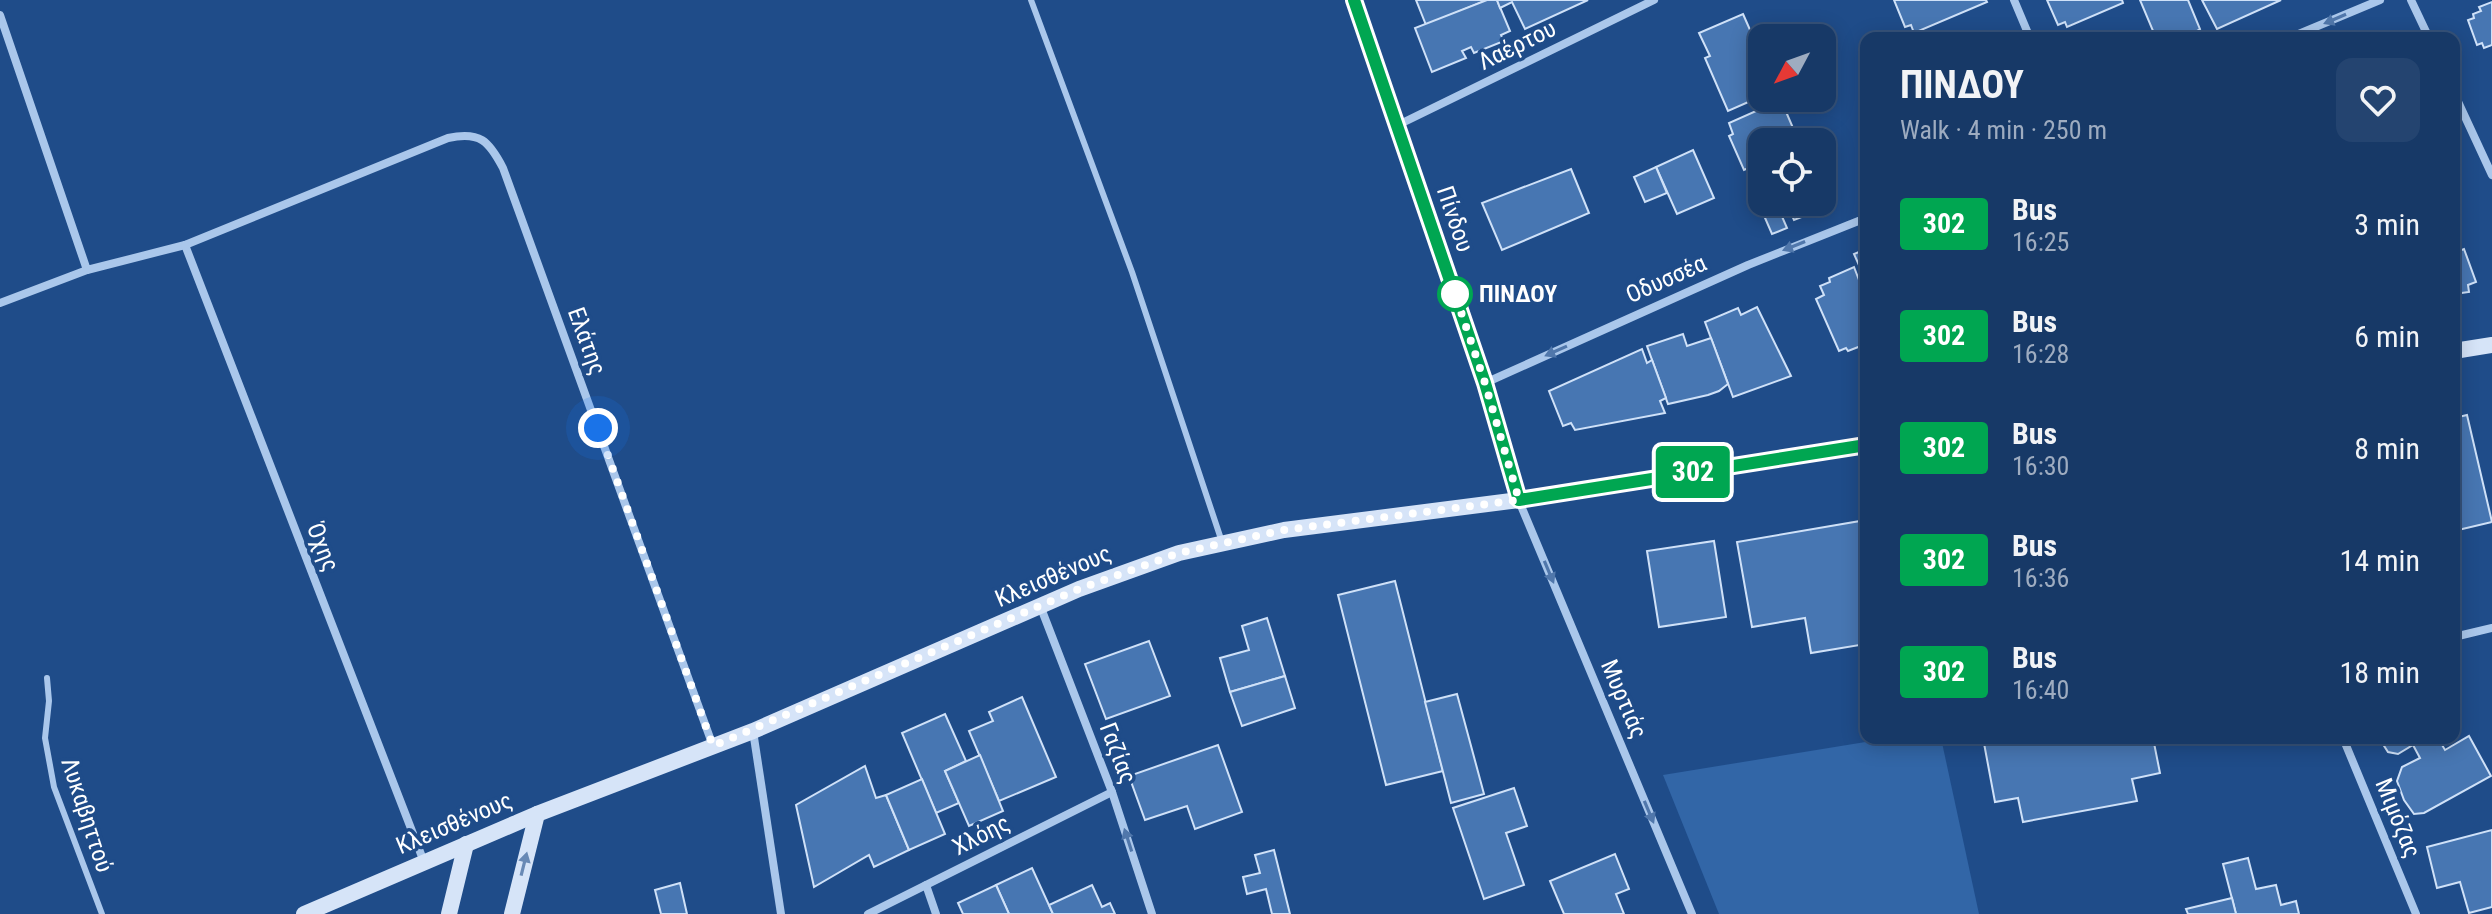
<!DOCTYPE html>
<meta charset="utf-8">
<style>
body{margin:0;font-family:"Roboto Condensed",sans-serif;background:#244470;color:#f1f3f6;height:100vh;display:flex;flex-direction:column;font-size:30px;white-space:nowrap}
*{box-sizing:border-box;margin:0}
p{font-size:26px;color:#9eacc0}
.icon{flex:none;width:44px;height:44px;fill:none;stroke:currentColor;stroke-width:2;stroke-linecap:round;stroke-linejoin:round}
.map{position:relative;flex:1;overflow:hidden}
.panel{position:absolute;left:1860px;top:32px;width:600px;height:712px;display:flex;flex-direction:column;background:#173967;border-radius:16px;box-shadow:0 4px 20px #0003,0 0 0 2px #36537b}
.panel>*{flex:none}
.badge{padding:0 16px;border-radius:6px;font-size:28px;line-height:52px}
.needle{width:52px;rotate:229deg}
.fabs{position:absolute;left:1748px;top:24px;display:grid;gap:16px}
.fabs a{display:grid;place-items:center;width:88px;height:88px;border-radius:16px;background:#173967;box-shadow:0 4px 20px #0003,0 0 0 2px #36537b;font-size:40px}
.you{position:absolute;width:40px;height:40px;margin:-20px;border:6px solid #fff;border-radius:50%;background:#1a73e8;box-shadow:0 0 0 12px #1a73e833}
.map>.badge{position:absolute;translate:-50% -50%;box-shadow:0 0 0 4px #fff}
.round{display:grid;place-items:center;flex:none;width:84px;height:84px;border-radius:16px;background:#244470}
.headline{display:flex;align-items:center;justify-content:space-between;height:136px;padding:0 40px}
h1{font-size:38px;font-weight:700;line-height:60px}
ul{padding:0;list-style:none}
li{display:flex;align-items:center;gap:24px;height:112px;padding:0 40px}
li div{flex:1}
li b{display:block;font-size:30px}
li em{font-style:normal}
li .badge{min-width:88px;font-weight:700;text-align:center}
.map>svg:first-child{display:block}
.green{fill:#3266a7}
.building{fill:#4776b2;stroke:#cfe1f8;stroke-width:2}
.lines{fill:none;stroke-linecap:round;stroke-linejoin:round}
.lane{stroke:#aac7eb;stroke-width:6}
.street{stroke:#aac7eb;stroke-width:8}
.secondary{stroke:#d6e4f8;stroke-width:16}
.oneway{fill:#5077ab}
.oneway2{fill:#6889b5}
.line-casing{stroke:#fff;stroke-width:18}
.line{stroke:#00a651;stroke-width:12}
.walk{stroke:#fff;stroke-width:8;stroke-dasharray:0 14.4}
.stop-dot{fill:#fff;stroke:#00a651;stroke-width:4}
.labels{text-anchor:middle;stroke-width:7;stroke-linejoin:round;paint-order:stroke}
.street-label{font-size:24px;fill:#fff;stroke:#1f4c89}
.stop-label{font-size:24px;font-weight:bold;fill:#fff;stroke:#1f4c89;text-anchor:start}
</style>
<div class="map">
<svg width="2492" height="914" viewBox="0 0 2492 914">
<rect width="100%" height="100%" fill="#1f4c89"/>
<!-- green -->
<path class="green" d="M1890,738H1941L1979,914H1719L1663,775Z"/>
<!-- building -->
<g class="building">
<path d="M1416,0H1487L1426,25Z"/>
<path d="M1487,0H1497L1510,31L1501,35L1504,41L1474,53L1471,47L1462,51L1466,58L1432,72L1415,28Z"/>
<path d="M1497,0H1588L1525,29L1512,2L1500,8Z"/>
<path d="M1894,0H1986L1987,2L1914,33L1911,25L1905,27Z"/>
<path d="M2047,0H2122L2123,3L2067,27L2065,22L2058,25Z"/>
<path d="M2140,0H2188L2200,29L2185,38H2156Z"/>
<path d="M2202,0H2281L2217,29Z"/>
<path d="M2492,2V45L2484,48L2482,43L2477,45L2468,20L2474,18L2473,14L2481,11L2479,7Z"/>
<path d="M1743,14L1762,57V96L1728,111L1705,58L1710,56L1699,33Z"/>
<path d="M1781,100L1799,142H1762V162L1744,170L1729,136L1733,134L1729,123Z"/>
<path d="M1693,150L1714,198L1677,214L1656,167Z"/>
<path d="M1656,167L1667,193L1645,202L1634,177Z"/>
<path d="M1571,169L1589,213L1502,250L1482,203Z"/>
<path d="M1786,202H1802L1807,215L1794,220Z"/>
<path d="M1777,205L1787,228L1772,234L1762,211Z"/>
<path d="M1866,249V281L1854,254Z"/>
<path d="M2464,249L2476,282L2468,285L2469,292L2454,294V253Z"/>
<path d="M1854,267L1859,280L1864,278L1866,281V344L1848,351L1846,348L1839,351L1816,299L1824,295L1820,286L1830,282L1829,278Z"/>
<path d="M1757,307L1791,376L1733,397L1705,322L1738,308L1741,315Z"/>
<path d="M1683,334L1687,346L1711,338L1728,384L1719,391L1708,395L1668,404L1647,346Z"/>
<path d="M1642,349L1647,363L1652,360L1666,398L1660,401L1665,413L1575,430L1571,423L1563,426L1549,391Z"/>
<path d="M2467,415L2492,522L2454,531V418Z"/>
<path d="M1866,520V644L1811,653L1805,618L1752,627L1737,542Z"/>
<path d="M1714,541L1726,617L1659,627L1647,551Z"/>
<path d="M1395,581L1443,771L1386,785L1338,595Z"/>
<path d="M1267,618L1285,676L1230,692L1220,658L1249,650L1242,626Z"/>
<path d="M1149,641L1170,696L1106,719L1085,664Z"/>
<path d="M1285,676L1295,708L1242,726L1230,692Z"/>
<path d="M1457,694L1484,794L1451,803L1425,702Z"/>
<path d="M1022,697L1056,777L999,801L969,731L993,721L989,712Z"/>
<path d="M945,714L966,761L945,771L959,803L936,813L902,733Z"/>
<path d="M2469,736L2491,776L2424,813L2414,814L2404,800L2397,781L2402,767L2420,758L2413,745L2398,754L2388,752L2379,738H2438L2445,750Z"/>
<path d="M1983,738H2153L2160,773L2132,779L2137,801L2023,822L2018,798L1995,802Z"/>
<path d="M1218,745L1242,812L1195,829L1187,806L1145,820L1129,776Z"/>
<path d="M980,755L1003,811L969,826L945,771Z"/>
<path d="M865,766L876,798L886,795L909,850L874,867L869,855L814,887L796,805Z"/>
<path d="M922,779L945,834L909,850L886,795Z"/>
<path d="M1514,788L1527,826L1506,833L1524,885L1484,899L1453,808Z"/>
<path d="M2492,830V907L2469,913L2460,882L2437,888L2427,847Z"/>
<path d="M1274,850L1290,914H1272L1266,889L1247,894L1243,877L1260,873L1255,855Z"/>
<path d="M1615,854L1629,889L1616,894L1624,914H1564L1550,881Z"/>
<path d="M2248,858L2256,889L2276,885L2281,905L2296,901L2299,914H2236L2223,864Z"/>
<path d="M1032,868L1053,914H1009L996,885Z"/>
<path d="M680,883L687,914H661L655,890Z"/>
<path d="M996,885L1009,914H963L958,903Z"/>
<path d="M1092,885L1102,907L1110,903L1115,914H1053L1049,905Z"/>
<path d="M2232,898L2236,914H2188L2186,909Z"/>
</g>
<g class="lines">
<!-- lane -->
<g class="lane">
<path d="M1031,0L1132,272L1222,542"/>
<path d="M47,678L49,701L45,738L54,787L102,914"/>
</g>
<!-- street -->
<g class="street">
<path d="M2014,0L2030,38"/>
<path d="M2411,0L2429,38"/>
<path d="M0,15L87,270L185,245L448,138C480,131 489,141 503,168L713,746"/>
<path d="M2289,38L2380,0"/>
<path d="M2454,93L2492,175"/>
<path d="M1398,125L1654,0"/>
<path d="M185,245L424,862"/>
<path d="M0,303L87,270"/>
<path d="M1485,383L1748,265L1866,218"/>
<path d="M1519,501L1692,914"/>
<path d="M1041,608L1112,792L1152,914"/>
<path d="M2454,637L2492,628"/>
<path d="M753,731L781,914"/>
<path d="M2343,738L2416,914"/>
<path d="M926,885L936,914"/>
<path d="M868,914L1112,792"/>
</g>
<!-- secondary -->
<g class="secondary">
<path d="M1354,0L1485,383L1519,500"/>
<path d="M2454,351L2492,345"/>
<path d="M304,914L537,814L753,731L1079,589L1179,553L1284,530L1519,500L1866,445"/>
<path d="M449,914L466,844"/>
<path d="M512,914L537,814"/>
</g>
</g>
<!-- one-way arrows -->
<defs><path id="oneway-solid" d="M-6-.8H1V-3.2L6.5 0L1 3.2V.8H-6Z" transform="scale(2)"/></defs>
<g class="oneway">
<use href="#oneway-solid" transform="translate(2335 19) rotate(157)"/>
<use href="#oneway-solid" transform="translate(1794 246) rotate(158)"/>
<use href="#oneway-solid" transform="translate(1556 351) rotate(156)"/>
<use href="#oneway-solid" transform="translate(1549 572) rotate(67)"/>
<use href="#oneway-solid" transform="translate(1649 812) rotate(67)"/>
<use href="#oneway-solid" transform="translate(1128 840) rotate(-108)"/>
</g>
<use class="oneway2" href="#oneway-solid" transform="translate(524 864) rotate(-76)"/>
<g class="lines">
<!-- line casing -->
<g class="line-casing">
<path id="line" d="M1354,0L1485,383L1519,500L1866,445"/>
</g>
<!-- line -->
<use href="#line" class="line"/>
<!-- walk -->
<path class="walk" d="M598,428L713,746L1079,589L1179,553L1284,530L1519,500L1485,383L1455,294"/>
</g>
<!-- markers -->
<circle class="stop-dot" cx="1455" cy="294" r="16"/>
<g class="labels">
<!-- street labels -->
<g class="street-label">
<text transform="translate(1517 45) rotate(-26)" y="8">Λαέρτου</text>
<text transform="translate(1455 219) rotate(71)" y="8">Πίνδου</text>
<text transform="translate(1666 279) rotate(-24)" y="8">Οδυσσέα</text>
<text transform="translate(587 341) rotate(70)" y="8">Ελάτης</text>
<text transform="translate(323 547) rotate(69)" y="8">Όχης</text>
<text transform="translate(1053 576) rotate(-23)" y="8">Κλεισθένους</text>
<text transform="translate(1624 699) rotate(67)" y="8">Μυρτιάς</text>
<text transform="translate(1118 753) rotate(69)" y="8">Γαζίας</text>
<text transform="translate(87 815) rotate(72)" y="8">Λυκαβηττού</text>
<text transform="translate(2398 818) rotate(68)" y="8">Μιμόζας</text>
<text transform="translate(454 823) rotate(-23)" y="8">Κλεισθένους</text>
<text transform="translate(981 835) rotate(-27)" y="8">Χλόης</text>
</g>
<!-- stop labels -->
<g class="stop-label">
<text x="1479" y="302">ΠΙΝΔΟΥ</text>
</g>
</g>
</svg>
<div class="fabs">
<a><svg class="needle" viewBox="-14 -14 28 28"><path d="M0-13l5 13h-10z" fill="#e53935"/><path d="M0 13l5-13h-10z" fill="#9eacc0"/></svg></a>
<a><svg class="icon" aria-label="locate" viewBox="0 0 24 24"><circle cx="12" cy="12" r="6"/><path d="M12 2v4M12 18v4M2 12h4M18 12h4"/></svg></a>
</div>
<div class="you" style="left:598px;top:428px"></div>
<b class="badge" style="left:1693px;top:472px;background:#00a651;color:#fff">302</b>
<section class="panel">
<div class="headline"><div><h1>ΠΙΝΔΟΥ</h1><p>Walk · 4 min · 250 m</p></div><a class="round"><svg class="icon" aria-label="heart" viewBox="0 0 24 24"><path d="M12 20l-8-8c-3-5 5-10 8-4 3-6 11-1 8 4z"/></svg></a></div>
<ul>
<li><span class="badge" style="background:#00a651;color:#fff">302</span><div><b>Bus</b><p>16:25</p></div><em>3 min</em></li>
<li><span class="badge" style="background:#00a651;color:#fff">302</span><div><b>Bus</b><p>16:28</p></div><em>6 min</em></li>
<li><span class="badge" style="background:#00a651;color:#fff">302</span><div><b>Bus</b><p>16:30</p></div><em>8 min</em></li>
<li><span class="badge" style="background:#00a651;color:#fff">302</span><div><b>Bus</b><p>16:36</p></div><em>14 min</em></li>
<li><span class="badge" style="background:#00a651;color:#fff">302</span><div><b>Bus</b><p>16:40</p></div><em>18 min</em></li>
</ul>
</section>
</div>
